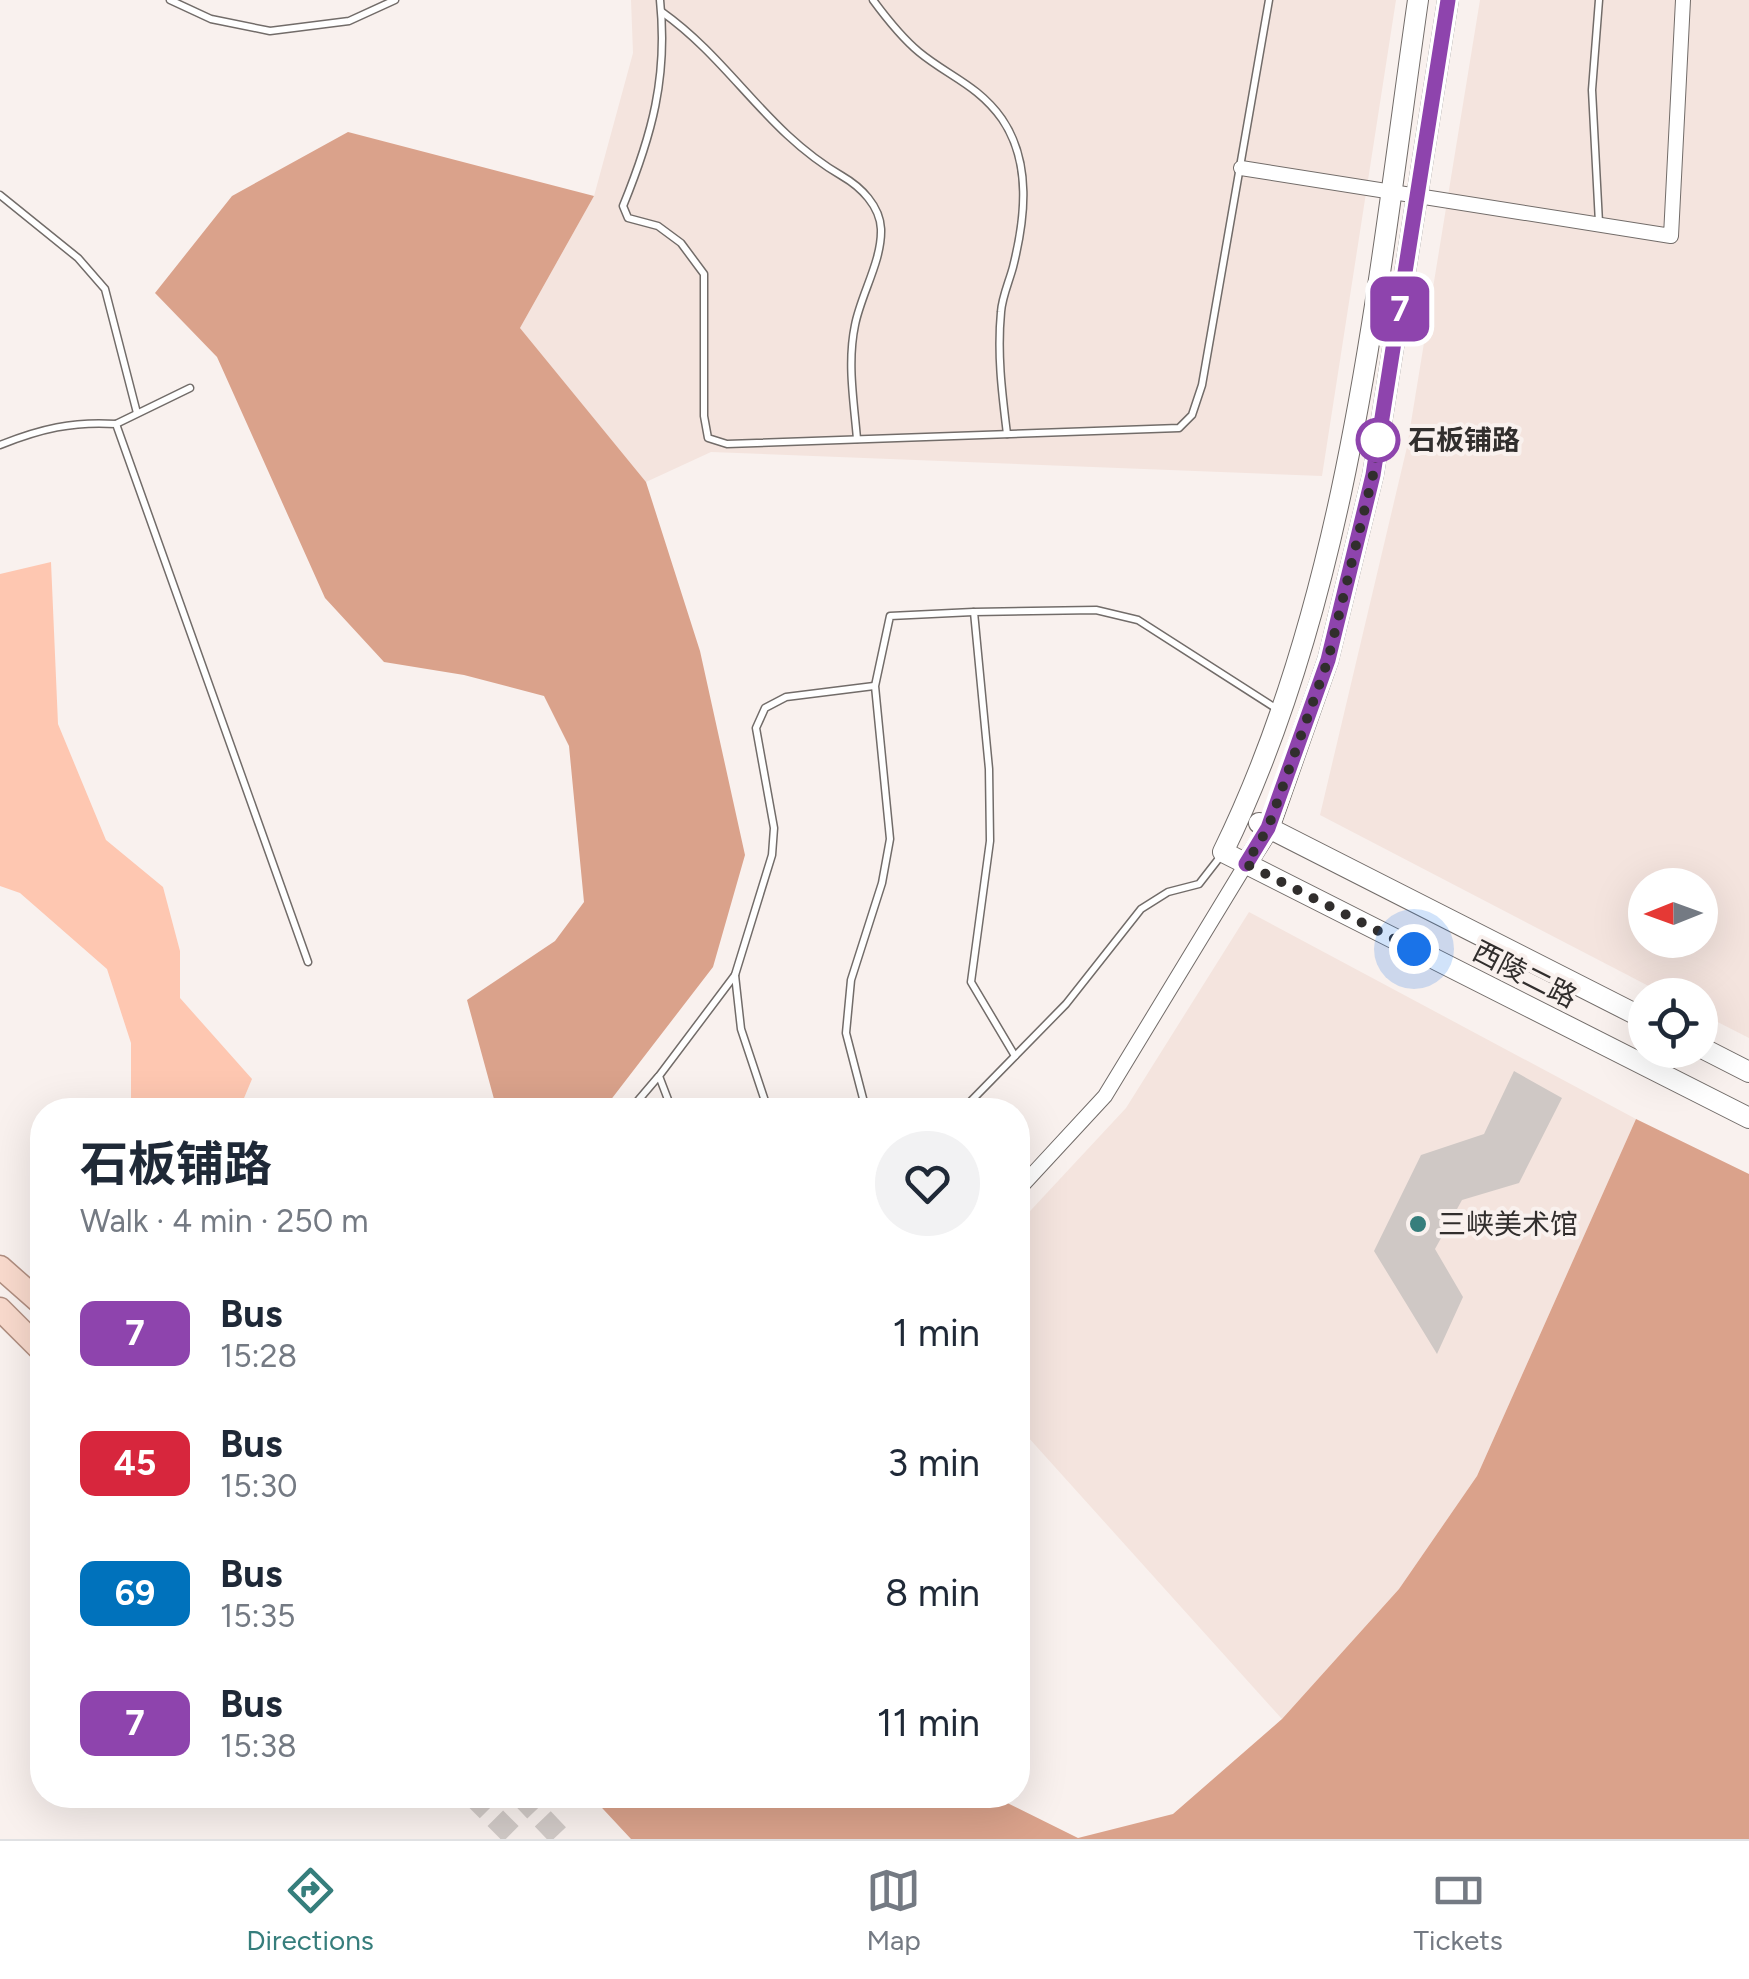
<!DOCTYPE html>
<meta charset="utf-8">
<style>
body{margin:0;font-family:Figtree,"Noto Sans SC",sans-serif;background:#f2f2f3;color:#1f2937;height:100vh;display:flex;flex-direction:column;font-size:38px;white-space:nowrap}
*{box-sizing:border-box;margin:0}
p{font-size:32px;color:#747a83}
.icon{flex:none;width:55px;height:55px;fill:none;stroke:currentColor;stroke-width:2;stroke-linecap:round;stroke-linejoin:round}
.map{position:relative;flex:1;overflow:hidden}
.side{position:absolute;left:30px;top:1098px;width:1000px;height:710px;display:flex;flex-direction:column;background:#fff;border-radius:40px;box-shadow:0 10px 40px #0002}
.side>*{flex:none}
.badge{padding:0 20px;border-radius:15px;font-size:35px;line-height:65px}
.needle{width:65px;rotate:269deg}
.fabs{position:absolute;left:1628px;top:868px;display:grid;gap:20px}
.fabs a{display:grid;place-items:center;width:90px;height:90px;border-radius:50%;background:#fff;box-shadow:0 10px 40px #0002;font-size:50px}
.you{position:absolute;width:50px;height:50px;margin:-25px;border:8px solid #fff;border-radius:50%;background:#1a73e8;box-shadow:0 0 0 15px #1a73e833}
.map>.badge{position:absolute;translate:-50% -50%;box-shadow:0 0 0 5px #fff}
.round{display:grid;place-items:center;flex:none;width:105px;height:105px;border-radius:52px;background:#f2f2f3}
.head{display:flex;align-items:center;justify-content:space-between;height:170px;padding:0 50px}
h1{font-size:48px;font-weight:700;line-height:75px}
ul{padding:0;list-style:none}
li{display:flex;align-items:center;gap:30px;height:130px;padding:0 50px}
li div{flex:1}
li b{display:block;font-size:38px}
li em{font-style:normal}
li .badge{min-width:110px;font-weight:700;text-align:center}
.tab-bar{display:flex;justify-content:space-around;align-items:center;height:140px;border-top:2px solid #e0e1e3;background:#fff;font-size:28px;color:#747a83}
.tab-bar a{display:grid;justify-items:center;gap:5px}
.tab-bar .selected{color:#367e7c}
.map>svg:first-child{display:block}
.built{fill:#f4e4de;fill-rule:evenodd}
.green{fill:#fec7b1}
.forest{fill:#daa28b}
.building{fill:#cfc8c5}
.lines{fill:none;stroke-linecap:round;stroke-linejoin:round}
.primary-tunnel{stroke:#d1cac7;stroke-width:22;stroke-dasharray:22 11;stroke-linecap:butt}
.service-casing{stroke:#726c69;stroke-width:9}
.minor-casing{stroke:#726c69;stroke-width:16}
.secondary-casing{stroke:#726c69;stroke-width:22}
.primary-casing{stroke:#b08e80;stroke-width:25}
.service{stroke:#fff;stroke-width:6}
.minor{stroke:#fff;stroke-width:14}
.secondary{stroke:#fff;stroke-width:20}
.primary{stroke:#f9dacd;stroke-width:22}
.line-casing{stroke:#fff;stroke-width:22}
.line{stroke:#8e44ad;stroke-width:15}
.walk{stroke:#312e2d;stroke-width:10;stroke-dasharray:0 18}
.stop-dot{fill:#fff;stroke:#8e44ad;stroke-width:5}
.poi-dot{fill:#367e7c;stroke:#f9f1ee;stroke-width:4}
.labels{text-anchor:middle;stroke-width:8;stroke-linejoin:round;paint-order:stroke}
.stop-label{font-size:28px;font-weight:bold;fill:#312e2d;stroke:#f9f1ee;text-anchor:start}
.street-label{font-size:28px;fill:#312e2d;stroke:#f9f1ee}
.poi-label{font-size:28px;fill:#312e2d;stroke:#f9f1ee;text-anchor:start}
</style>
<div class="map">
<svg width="1749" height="1839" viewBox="0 0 1749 1839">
<rect width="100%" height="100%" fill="#f9f1ee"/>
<!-- built -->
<g class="built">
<path d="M631,0H1396L1322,476L711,452L646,482L520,328L594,196L633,53Z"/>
<path d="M1480,0H1749V1038L1700,1013V995H1666L1320,815L1407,447ZM1645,885H1700V940H1645Z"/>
<path d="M1249,912L1636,1119L1477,1476L1399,1589L1282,1719L1018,1426V1224L1126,1108Z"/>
</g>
<!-- green -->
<path class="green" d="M51,562L58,724L106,840L163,887L180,951V998L252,1079L239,1110H131V1043L107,969L20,893L0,886V574Z"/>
<!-- forest -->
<g class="forest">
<path d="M348,132L594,196L520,328L646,482L700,651L745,855L713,967L603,1110H497L467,1000L555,941L584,902L569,746L544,696L464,675L384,662L325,598L217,357L155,293L232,196Z"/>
<path d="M1636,1119L1749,1174V1839H631L590,1795H991L1078,1838L1173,1814L1282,1719L1399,1589L1477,1476Z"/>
</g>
<!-- building -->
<path class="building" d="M1514,1071L1562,1098L1519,1183L1462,1200L1435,1249L1463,1297L1437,1354L1374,1251L1421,1155L1484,1134Z"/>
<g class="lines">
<!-- primary-tunnel -->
<g class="primary-tunnel">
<path d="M472,1795L516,1839"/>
<path d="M520,1795L562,1839"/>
</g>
<!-- service casing -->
<g class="service-casing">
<g id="service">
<path d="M170,0L211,19L270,31L349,21L395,0"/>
<path d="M660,0C668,77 652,135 623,206L628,218L658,226L681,243L704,274V416L708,438L727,444L1179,428L1192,415L1202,385L1269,0"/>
<path d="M873,0C887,19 901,37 919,52C948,76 978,85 1002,119C1032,163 1025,219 1013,267C1009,282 1002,297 1001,312C997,354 1002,393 1007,434"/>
<path d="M662,12C731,61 766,132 842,176C861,187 880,206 881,229C882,261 861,294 855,325C847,363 854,402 857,439"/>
<path d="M0,195L78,258L105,289L137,413"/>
<path d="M1599,223L1592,90L1599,0"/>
<path d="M116,424L190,388"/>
<path d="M0,445C40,429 73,421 116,424L308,962"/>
<path d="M1015,1056L971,982L990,841L989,769L974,612L1096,610L1138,620L1277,709"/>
<path d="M630,1110L658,1077"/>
<path d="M672,1110L659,1076L735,975"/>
<path d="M768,1110L741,1029L735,975L772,855L774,828L756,728L765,708L786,697L874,686"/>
<path d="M866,1110L846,1033L851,980L882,883L890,839L875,686L890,616L973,612"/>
<path d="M957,1110L971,1101L1066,1004L1141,909L1168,892L1199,884L1220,857"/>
</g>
</g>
<!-- minor casing -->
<g class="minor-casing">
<g id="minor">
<path d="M1241,168L1671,236L1683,0"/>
<path d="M1018,1190L1105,1096L1246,864"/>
</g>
</g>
<!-- secondary casing -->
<g class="secondary-casing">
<g id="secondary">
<path d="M1418,0C1378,280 1349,595 1223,852L1749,1118"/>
<path d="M1259,823L1645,1019"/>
<path d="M1246,864L1269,828L1328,660L1373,475L1448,0"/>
<path d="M1700,1047L1749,1072"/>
</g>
</g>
<!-- primary casing -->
<g class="primary-casing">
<g id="primary">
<path d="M0,1267L42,1304"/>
<path d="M0,1309L42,1351"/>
</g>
</g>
<!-- service -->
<use href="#service" class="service"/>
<!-- minor -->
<use href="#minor" class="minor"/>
<!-- secondary -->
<use href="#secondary" class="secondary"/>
<!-- primary -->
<use href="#primary" class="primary"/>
</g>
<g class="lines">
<!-- line casing -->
<g class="line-casing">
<path id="line" d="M1246,864L1268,828L1328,660L1373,475L1448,0"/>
</g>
<!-- line -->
<use href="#line" class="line"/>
<!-- walk -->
<path class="walk" d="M1378,440L1373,475L1328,660L1268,828L1246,864L1414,949"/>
</g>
<!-- markers -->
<circle class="stop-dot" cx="1378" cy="440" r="20"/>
<circle class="poi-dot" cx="1418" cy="1224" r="10"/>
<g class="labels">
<!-- stop labels -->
<g class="stop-label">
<text x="1408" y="450">石板铺路</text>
</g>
<!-- street labels -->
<g class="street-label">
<text transform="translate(1525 974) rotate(27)" y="10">西陵二路</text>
</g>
<!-- poi labels -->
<g class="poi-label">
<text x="1438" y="1234">三峡美术馆</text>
</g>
</g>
</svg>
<div class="fabs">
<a><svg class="needle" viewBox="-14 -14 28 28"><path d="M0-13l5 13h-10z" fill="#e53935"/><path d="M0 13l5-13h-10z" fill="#747a83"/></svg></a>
<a><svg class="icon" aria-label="locate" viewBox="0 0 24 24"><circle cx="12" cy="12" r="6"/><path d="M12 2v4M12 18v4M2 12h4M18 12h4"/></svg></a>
</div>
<div class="you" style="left:1414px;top:949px"></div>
<b class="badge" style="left:1400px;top:309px;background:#8e44ad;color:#fff">7</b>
<section class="side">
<div class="head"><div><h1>石板铺路</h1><p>Walk · 4 min · 250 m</p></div><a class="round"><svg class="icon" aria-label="heart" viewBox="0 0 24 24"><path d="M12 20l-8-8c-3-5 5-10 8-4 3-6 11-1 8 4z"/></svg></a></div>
<ul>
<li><span class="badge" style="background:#8e44ad;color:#fff">7</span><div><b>Bus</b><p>15:28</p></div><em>1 min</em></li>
<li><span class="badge" style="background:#d7263d;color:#fff">45</span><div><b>Bus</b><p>15:30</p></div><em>3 min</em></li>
<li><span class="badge" style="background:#0072bc;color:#fff">69</span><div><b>Bus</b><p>15:35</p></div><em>8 min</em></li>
<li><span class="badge" style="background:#8e44ad;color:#fff">7</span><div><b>Bus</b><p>15:38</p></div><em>11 min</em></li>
</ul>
</section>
</div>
<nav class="tab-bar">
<a class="selected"><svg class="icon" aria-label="directions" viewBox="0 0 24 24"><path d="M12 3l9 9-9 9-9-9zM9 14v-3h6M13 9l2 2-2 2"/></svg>Directions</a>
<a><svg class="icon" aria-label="map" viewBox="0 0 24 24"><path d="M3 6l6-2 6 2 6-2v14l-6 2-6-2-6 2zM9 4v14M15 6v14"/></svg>Map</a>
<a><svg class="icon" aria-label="tickets" viewBox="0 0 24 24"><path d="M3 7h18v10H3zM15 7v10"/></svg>Tickets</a>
</nav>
